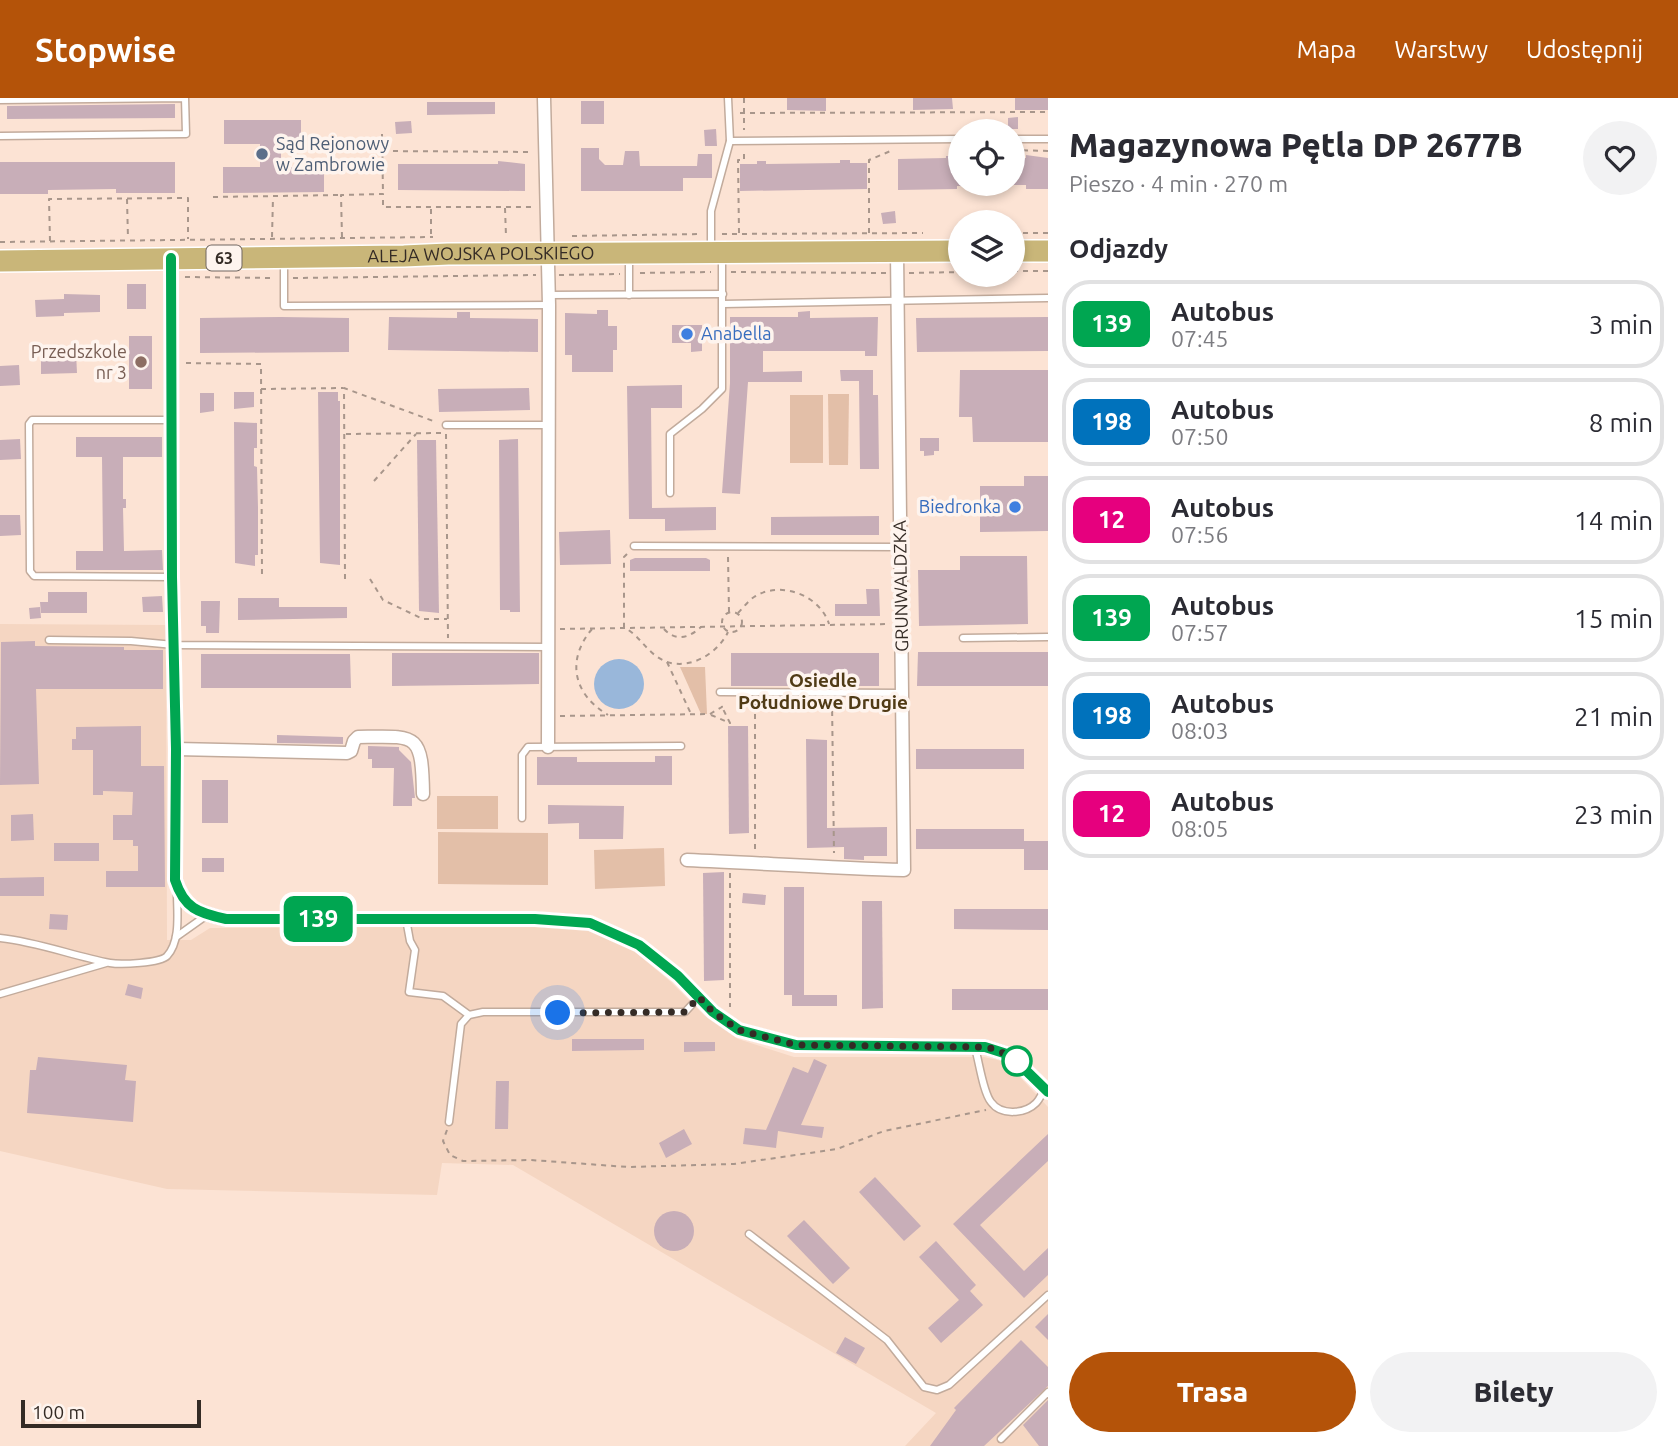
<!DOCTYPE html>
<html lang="pl">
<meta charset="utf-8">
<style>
body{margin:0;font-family:Ubuntu,sans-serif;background:#f2f2f3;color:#2b2b33;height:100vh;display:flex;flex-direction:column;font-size:26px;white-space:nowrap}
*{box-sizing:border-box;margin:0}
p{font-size:23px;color:#7c7c81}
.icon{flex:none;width:38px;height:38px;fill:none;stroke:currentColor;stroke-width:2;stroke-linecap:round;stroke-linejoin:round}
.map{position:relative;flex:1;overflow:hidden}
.drawer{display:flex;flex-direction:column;background:#fff;width:630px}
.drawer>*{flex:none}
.badge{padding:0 14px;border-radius:10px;font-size:24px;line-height:46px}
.fabs{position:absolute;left:948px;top:21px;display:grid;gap:14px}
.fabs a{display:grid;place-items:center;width:77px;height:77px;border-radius:50%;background:#fff;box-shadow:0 4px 10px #0003;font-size:35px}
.scale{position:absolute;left:21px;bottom:18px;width:180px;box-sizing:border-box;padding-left:7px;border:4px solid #342b25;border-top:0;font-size:19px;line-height:24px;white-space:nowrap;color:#342b25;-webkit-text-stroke:5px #fef4ee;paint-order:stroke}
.you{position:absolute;width:35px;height:35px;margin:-18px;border:5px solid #fff;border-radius:50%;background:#1a73e8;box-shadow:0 0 0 10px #1a73e833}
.map>.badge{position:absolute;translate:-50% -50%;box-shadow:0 0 0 4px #fff}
h2{padding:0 21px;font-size:26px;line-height:63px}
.round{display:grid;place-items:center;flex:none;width:74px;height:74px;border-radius:37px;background:#f2f2f3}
.head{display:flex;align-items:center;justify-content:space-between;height:119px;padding:0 21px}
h1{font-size:33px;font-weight:800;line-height:52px}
.action{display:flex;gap:14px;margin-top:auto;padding:14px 21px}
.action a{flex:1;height:80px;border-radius:42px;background:#b45309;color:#fff;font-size:28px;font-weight:800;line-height:80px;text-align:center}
.action a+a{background:#f2f2f3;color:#2b2b33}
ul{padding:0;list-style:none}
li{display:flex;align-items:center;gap:21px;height:88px;margin:0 14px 10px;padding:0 7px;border:4px solid #e1e1e2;border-radius:28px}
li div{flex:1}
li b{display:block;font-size:26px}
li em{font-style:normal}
li .badge{min-width:77px;font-weight:700;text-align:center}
header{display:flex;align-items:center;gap:42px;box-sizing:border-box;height:98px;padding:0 35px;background:#b45309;color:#fff}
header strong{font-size:33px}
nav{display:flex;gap:38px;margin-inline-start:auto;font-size:24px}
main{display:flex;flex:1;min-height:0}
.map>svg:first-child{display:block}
.built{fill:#f5d6c2}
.green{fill:#e3bfa8}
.water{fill:#99b7da}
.building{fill:#c8aeb8}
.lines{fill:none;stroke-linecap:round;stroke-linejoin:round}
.lane-casing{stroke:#c2ab9c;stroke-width:9}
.street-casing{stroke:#c2ab9c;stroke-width:15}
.primary-casing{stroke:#fff;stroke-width:24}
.path{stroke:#a8968b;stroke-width:2;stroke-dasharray:5 5;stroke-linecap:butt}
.lane{stroke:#fff;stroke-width:6}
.street{stroke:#fff;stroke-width:12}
.primary{stroke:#c9b679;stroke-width:21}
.line-casing{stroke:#fff;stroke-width:16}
.line{stroke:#00a651;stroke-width:10}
.walk{stroke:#342b25;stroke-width:7;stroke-dasharray:0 12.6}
.service-dot{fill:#5c6f8a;stroke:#fef4ee;stroke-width:2.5}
.shop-dot{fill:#3f7fe0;stroke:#fef4ee;stroke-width:2.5}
.education-dot{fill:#8d6e63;stroke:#fef4ee;stroke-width:2.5}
.stop-dot{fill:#fff;stroke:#00a651;stroke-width:3.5}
.labels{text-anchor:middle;stroke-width:7;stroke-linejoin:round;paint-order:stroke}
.shield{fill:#fef4ee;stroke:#716761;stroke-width:2}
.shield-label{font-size:16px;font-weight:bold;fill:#342b25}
.service-label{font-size:18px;fill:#4e5e75;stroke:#fef4ee;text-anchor:start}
.street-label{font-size:18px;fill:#342b25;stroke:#fef4ee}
.shop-label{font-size:18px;fill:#366cbe;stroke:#fef4ee;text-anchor:start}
.education-label{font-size:18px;fill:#785e54;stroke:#fef4ee;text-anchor:end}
.neighbourhood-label{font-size:19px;font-weight:bold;fill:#503b16;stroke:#fef4ee}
</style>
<header>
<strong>Stopwise</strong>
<nav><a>Mapa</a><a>Warstwy</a><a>Udostępnij</a></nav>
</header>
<main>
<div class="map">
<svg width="1048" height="1348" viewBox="0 0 1048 1348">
<rect width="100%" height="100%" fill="#fce3d4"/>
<!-- built -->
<path class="built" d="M0,526L166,527L167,842H191L210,830L576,828L610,839L634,853L671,884L705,918L738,941L794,959H984L1006,964L1048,1009V1348H905L936,1315L513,1067L442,1065L437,1097L167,1091L0,1053Z"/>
<!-- green -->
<g class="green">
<path d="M828,296H849L848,367H829Z"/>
<rect x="790" y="297" width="33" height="68"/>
<path d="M680,569H705L707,616H701Z"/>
<rect x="437" y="698" width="61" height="33"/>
<path d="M438,734L548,735V787L438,786Z"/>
<path d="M664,750L665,788L595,791L594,752Z"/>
</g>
<!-- water -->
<circle class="water" cx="619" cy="586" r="25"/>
<!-- building -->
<g class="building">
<path d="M787,0H826V13L787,12Z"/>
<path d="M913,0H952L953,11L913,12Z"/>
<rect x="1015" y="0" width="33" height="12"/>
<rect x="581" y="3" width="23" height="23"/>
<path d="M427,4H495V16L427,17Z"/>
<path d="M175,6V20L7,21V8Z"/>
<path d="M1018,19V31H1008V20Z"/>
<path d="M224,22H301V46H281V69H324V94L223,95V69H260V46H224Z"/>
<path d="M411,23L412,35L396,36L395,24Z"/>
<path d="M716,31L717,48H705L704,32Z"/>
<path d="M581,50H599V61L605,67H623L625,53H639L640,68H697L698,56H712V80H683V93H581Z"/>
<path d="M1026,57L1048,60V91H1026V87H1013V61L1026,60Z"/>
<path d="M946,58H957V61H961V88H957V91L898,92V61L946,60Z"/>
<path d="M840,62H850V65H867V91L740,93V66H757V63H766V66L840,65Z"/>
<path d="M498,63L525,66V93L398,92V66H498Z"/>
<path d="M0,64H175V95H116V91L48,92V96H0Z"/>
<path d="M895,113L896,125L883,126L881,115Z"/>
<rect x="127" y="186" width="19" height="25"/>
<path d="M64,196L100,197V214L64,215V218L36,219L35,202L64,201Z"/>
<path d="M597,212H608V228H617V252H613V274H572V257H565V215L597,216Z"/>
<path d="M810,213V220L878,219L877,258H865V253H763V274L802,273V284H748L740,396L722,395L730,285V219H798V214Z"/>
<path d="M457,214H470V220L538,221V254L388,252L389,219L457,220Z"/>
<path d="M281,219L349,220V254L200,255V220Z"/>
<path d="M1048,219V253L917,254L916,220Z"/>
<path d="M672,227H702V253L691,254V245H672Z"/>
<rect x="129" y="238" width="23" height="53"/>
<path d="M76,255L77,275L41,276V257Z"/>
<path d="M19,267L20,287L0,288V268Z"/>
<path d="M840,272H873V297H878L879,371H860L859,283H841Z"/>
<path d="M960,272H1048V344H973L972,319H959Z"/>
<path d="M682,287V310H651L652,410L716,409V432L665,433V421H629L627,288Z"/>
<path d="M529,290L530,312L439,314L438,291Z"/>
<path d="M234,294H254V309L234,311Z"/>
<path d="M318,294H338V303H340V467L320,465Z"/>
<path d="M200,295H214V313L200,315Z"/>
<path d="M234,324L257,325V350H254V368L257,369L258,410V457H255V468L235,465Z"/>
<path d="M76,339H162V359H123V401H126V410H123L124,453L162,452L163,472H76V453H103L102,359H76Z"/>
<path d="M920,340H939V353H934V357L924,358V353H920Z"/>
<path d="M20,341L21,361L0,362V342Z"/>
<path d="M518,341L520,514H510V512H500L499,342Z"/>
<path d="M417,342H436L439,515L419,513Z"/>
<path d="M1024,378H1048V433L980,434V388H1024Z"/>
<path d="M0,417H20L21,437L0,438Z"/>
<path d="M879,418V437H771V419Z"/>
<path d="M610,432L611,466L560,467L559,434Z"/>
<path d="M960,458H1027L1028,526L919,528L918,472H960Z"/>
<path d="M635,460H706L710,462V473H630V462Z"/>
<path d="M866,491H879L880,518H835V506H867Z"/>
<path d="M48,494H87V515H41L40,504H48Z"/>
<path d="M162,498L163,514H143L142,499Z"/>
<path d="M238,500H279V509H347V520L238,522Z"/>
<path d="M201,503H220L219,535H206V528H201Z"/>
<path d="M40,509L41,520L30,521L29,510Z"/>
<path d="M35,543V548L124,549V552H163V591H36L39,686L0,687L1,544Z"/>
<path d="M918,554H1048V588H917Z"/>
<path d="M392,555H539V586L392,588Z"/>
<rect x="731" y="555" width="148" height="33"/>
<path d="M201,556H350L351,590H201Z"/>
<path d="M141,628V668H164L165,789H106V773H138V748H133V742H113V717H132L133,694L103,693V697H93V652H72V641H76V629Z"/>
<path d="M728,628H748L749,735L729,736Z"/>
<path d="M277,637L343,639V646L277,645Z"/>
<path d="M806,641L827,642V730L887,729V758H864V762L844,761V749L807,750Z"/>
<path d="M368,648L399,649V652L411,664L415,700H412V708H393L394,670H372V661H368Z"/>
<rect x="916" y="651" width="108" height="20"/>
<path d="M655,658H672V687H537V659H577V664H655Z"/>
<rect x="202" y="682" width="26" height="43"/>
<path d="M548,707L624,708L623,741H579V725L548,726Z"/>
<path d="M33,716L34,742L11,743V717Z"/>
<path d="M916,731H1024V743H1048V772H1024V751H916Z"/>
<rect x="54" y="745" width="45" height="18"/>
<rect x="202" y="760" width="22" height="14"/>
<path d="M724,774V882L704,883L703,775Z"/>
<path d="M44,779V798H0V780Z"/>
<path d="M784,789H804V897H837V908H792V897H784Z"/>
<path d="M743,795L766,797L765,807L742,805Z"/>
<path d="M862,803H882L883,910L862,911Z"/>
<path d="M954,811H1048V832L954,831Z"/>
<path d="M50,816L68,817L67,832L49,831Z"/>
<path d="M128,886L143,890L141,901L125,897Z"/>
<rect x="952" y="891" width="96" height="21"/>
<path d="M572,941H644V952L572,953Z"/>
<path d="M684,944H715V953L684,954Z"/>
<path d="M38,959L127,967L125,982L136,983L133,1024L27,1015L30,972H36Z"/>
<path d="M814,961L827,967L801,1027L824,1029L822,1040L778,1033L776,1050L743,1046L745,1030L766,1032L793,969L808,975Z"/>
<path d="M496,983H509L508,1031H495Z"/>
<path d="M684,1031L692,1046L666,1060L659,1045Z"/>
<path d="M1048,1036V1063L980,1127L1024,1173L1048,1150V1177L1024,1200L953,1126Z"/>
<path d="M875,1079L921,1128L904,1143L859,1094Z"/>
<circle cx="674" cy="1133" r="20"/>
<path d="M804,1122L850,1170L833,1186L787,1138Z"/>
<path d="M936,1143L976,1187L970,1193L983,1207L941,1245L928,1230L959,1202L919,1159Z"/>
<path d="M1048,1216V1242L1035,1229Z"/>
<path d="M845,1239L865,1250L856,1266L836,1255Z"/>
<path d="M1021,1242L1048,1269V1288L984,1348H930L956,1312L954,1310Z"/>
<path d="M1048,1302V1348H1039L1023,1327Z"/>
</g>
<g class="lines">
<!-- lane casing -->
<g class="lane-casing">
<g id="lane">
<path d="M0,2L185,0L186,36L0,38"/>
<path d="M1013,41H1048"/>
<path d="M730,43L961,41"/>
<path d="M711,150V113L730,43L728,0"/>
<path d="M629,160V197"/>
<path d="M284,163V208L549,207"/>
<path d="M548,197L723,196"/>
<path d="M723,206L1048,200"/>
<path d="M170,322H32L29,326L30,473L34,478L172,479"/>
<path d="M446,327H549"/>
<path d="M670,395V336L702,311L722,291V160"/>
<path d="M634,448L901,449"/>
<path d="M963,540L1048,539"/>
<path d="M49,542L131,543L174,547L548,549"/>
<path d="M720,594L902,595"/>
<path d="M522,720V657L528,649L681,648"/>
<path d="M406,821L410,843L415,852L409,894L443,898L469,917"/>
<path d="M176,839L207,817"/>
<path d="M0,840C38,844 73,858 110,865C121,867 160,865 167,858C181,843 177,814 177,795"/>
<path d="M0,896L106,865"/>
<path d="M975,950C979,963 983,994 991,1004C1001,1018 1025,1016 1036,1005C1040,1001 1042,995 1045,990"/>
<path d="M449,1024L461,926L469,917L483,914H685L699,899"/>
<path d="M749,1136L887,1242L924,1289L937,1292L949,1287L1048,1197"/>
<path d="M1001,1341L1048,1294"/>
</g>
</g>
<!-- street casing -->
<g class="street-casing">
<g id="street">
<path d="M544,0L549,207L548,649"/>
<path d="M171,160L172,479L176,651L175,782C184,810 198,815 226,821H535L590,825L639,847L678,878L713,914L739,932L796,947L985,949L1010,957L1048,994"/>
<path d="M176,651L347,655L351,653L354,643L358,639C417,638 422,634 423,696"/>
<path d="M687,762C759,765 832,770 904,772L897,154"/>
</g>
</g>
<!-- primary casing -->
<g class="primary-casing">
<g id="primary">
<path d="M1013,153H1048"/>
<path id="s1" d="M0,163L404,158L448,156L961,153"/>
</g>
</g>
<!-- path -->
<g class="path">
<path d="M744,0V32"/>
<path d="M740,15L1048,14"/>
<path d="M382,36L383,95"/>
<path d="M1013,52L1048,53"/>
<path d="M383,53L532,54"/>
<path d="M213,99L340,97"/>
<path d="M127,101L128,141"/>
<path d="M505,110L506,138"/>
<path d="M431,111V137"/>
<path d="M739,135L738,62H744V52"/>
<path d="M869,135V62L893,52"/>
<path d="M1013,135H1048"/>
<path d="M722,136L923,135"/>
<path d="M572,138L702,136"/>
<path d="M272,139L273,99"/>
<path d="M342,139L341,97L383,96V109H533"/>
<path d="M50,143L49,101L188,100V141"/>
<path d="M0,144L433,139"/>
<path d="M1013,173H1048"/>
<path d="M731,174L886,175"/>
<path d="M640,175L711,174"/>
<path d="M909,175L961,174"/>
<path d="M559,177L620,176"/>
<path d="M185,179L274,180"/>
<path d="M293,180L536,177"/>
<path d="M186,265L261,266L262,480"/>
<path d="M261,291L343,290"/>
<path d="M346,336L441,335"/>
<path d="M446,336L448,540"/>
<path d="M374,383L416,336"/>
<path d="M627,456L624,459V529C640,539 643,548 656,558C681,577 716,559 728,534"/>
<path d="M728,459L729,514"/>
<path d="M345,481L344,290L436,324"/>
<path d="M370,481L383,502L423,521H447"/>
<circle cx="732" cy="524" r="10"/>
<path d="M738,515C743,510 748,503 754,499C780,482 820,497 829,526"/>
<path d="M560,531L890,526"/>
<path d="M592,531C566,562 573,596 608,617"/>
<path d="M664,531C676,544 689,540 701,529"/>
<path d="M667,564L691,616"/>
<path d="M832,603L834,755"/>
<path d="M711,617L730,625L723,611"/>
<path d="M560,618L710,616L722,609L721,604"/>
<path d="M755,751V603"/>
<path d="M730,775V909"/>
<path d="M447,1032L443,1043L450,1057L463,1063L531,1062L628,1069L734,1066L837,1051L884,1033L986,1012"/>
</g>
<!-- lane -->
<use href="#lane" class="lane"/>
<!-- street -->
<use href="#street" class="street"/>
<!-- primary -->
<use href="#primary" class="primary"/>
</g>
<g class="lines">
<!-- line casing -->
<g class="line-casing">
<path id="line" d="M171,160L172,479L176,651L175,782C184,810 198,815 226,821H535L590,825L639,847L678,878L713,914L739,932L796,947L985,949L1010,957L1048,994"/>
</g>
<!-- line -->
<use href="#line" class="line"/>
<!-- walk -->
<path class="walk" d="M558,915L685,914L699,899L713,914L739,932L796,947L985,949L998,952L1017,963"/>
</g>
<!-- markers -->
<circle class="service-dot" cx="262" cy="56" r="7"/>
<g class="shop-dot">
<circle cx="687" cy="236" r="7"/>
<circle cx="1015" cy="409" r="7"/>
</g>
<circle class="education-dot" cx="141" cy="264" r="7"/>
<circle class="stop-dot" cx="1017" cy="963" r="14"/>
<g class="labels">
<!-- shield labels -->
<rect class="shield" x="206.5" y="147.5" width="35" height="25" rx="5"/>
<g class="shield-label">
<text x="224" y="166">63</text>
</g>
<!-- service labels -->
<g class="service-label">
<text x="276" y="52">Sąd Rejonowy<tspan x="276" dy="21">w Zambrowie</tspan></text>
</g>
<!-- street labels -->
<g class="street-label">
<text dy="6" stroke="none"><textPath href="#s1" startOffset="481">ALEJA WOJSKA POLSKIEGO</textPath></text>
<text transform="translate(901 488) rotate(-91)" y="6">GRUNWALDZKA</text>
</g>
<!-- shop labels -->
<g class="shop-label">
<text x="701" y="242">Anabella</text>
<text x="1001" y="415" text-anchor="end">Biedronka</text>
</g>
<!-- education labels -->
<g class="education-label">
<text x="127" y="260">Przedszkole<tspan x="127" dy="21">nr 3</tspan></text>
</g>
<!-- neighbourhood labels -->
<g class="neighbourhood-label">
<text x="823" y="589">Osiedle<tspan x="823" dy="22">Południowe Drugie</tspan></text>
</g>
</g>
</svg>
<div class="fabs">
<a><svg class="icon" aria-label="locate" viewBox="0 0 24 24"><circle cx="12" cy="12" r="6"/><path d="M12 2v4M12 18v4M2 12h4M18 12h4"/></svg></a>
<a><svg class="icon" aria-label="layers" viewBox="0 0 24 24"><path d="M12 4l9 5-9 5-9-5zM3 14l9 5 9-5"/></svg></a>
</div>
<div class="scale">100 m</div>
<div class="you" style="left:558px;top:915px"></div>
<b class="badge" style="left:318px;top:821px;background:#00a651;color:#fff">139</b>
</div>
<section class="drawer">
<div class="head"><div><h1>Magazynowa Pętla DP 2677B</h1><p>Pieszo · 4 min · 270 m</p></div><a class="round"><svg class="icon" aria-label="heart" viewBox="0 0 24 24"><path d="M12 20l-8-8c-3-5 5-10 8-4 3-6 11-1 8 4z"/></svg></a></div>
<h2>Odjazdy</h2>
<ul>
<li><span class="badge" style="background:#00a651;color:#fff">139</span><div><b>Autobus</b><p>07:45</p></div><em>3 min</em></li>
<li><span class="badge" style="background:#0072bc;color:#fff">198</span><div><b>Autobus</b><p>07:50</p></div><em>8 min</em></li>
<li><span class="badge" style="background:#e6007e;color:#fff">12</span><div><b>Autobus</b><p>07:56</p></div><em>14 min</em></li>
<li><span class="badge" style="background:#00a651;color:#fff">139</span><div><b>Autobus</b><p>07:57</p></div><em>15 min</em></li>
<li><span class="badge" style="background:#0072bc;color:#fff">198</span><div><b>Autobus</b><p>08:03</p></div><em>21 min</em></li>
<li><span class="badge" style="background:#e6007e;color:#fff">12</span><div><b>Autobus</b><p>08:05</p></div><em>23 min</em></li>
</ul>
<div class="action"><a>Trasa</a><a>Bilety</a></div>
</section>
</main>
